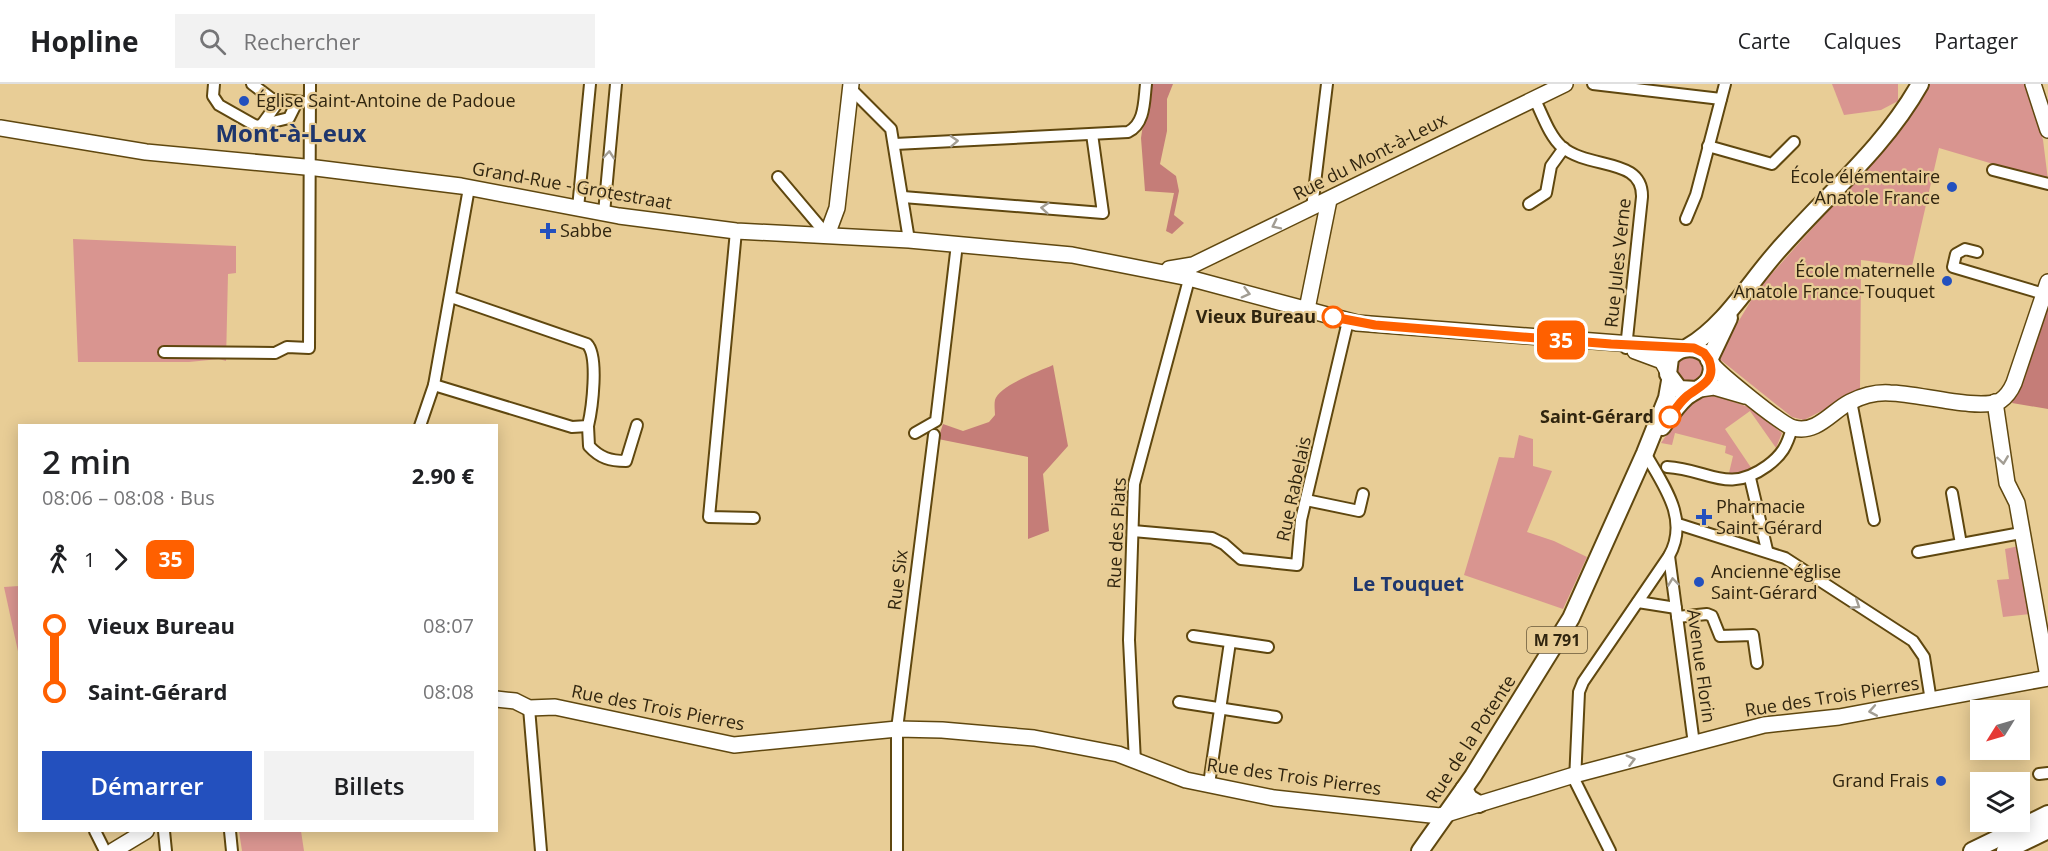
<!DOCTYPE html>
<html lang="fr">
<meta charset="utf-8">
<style>
body{margin:0;font-family:"Open Sans",sans-serif;background:#f2f2f2;color:#202124;height:100vh;display:flex;flex-direction:column;font-size:22px;white-space:nowrap}
*{box-sizing:border-box;margin:0}
p{font-size:20px;color:#757577}
.icon{flex:none;width:33px;height:33px;fill:none;stroke:currentColor;stroke-width:2;stroke-linecap:round;stroke-linejoin:round}
.map{position:relative;flex:1;overflow:hidden}
.sheet{position:absolute;left:18px;top:340px;width:480px;height:408px;display:flex;flex-direction:column;background:#fff;border-radius:0px;box-shadow:0 3px 15px #0003}
.sheet>*{flex:none}
.badge{padding:0 12px;border-radius:9px;font-size:21px;line-height:39px}
.needle{width:39px;rotate:233deg}
.buttons{position:absolute;left:1970px;top:616px;display:grid;gap:12px}
.buttons a{display:grid;place-items:center;width:60px;height:60px;border-radius:0px;background:#fff;box-shadow:0 3px 15px #0003;font-size:30px}
.map>.badge{position:absolute;translate:-50% -50%;box-shadow:0 0 0 3px #fff}
.legs{display:flex;align-items:center;gap:9px;height:66px;padding:0 24px;font-size:20px}
.legs p{margin-inline-start:auto}
.summary{display:flex;align-items:center;justify-content:space-between;height:102px;padding:0 24px}
h1{font-size:33px;font-weight:600;line-height:45px}
.primary-button{display:flex;gap:12px;margin-top:auto;padding:12px 24px}
.primary-button a{flex:1;height:69px;border-radius:0px;background:#2350be;color:#fff;font-size:24px;font-weight:600;line-height:69px;text-align:center}
.primary-button a+a{background:#f2f2f2;color:#202124}
ul{padding:0 24px;list-style:none}
li{display:flex;align-items:center;gap:21px;height:66px;font-size:22px}
li i{display:grid;place-items:center;width:9px;height:100%;margin:0 8px;background:currentColor}
li i::after{content:'';width:15px;height:15px;margin:-8px;border:4px solid;border-radius:50%;background:#fff}
li p{margin-inline-start:auto}
li:first-child i{background:linear-gradient(#0000 50%,currentColor 0)}
li:last-child i{background:linear-gradient(currentColor 50%,#0000 0)}
header{display:flex;align-items:center;gap:36px;box-sizing:border-box;height:84px;padding:0 30px;background:#fff;border-bottom:2px solid #e0e0e0}
header strong{font-size:28px}
nav{display:flex;gap:33px;margin-inline-start:auto;font-size:21px}
.search{width:420px;height:54px;background:#f2f2f2;display:flex;align-items:center;gap:15px;box-sizing:border-box;padding:0 21px;border-radius:0px;color:#757577;font-size:22px}
.map>svg:first-child{display:block}
.green{fill:#d99590}
.forest{fill:#c57d78}
.lines{fill:none;stroke-linecap:round;stroke-linejoin:round}
.street-casing{stroke:#5f470f;stroke-width:14}
.secondary-casing{stroke:#5f470f;stroke-width:18}
.primary-casing{stroke:#5f470f;stroke-width:20}
.street{stroke:#fff;stroke-width:10}
.secondary{stroke:#fff;stroke-width:15}
.primary{stroke:#fff;stroke-width:16}
.oneway{stroke:#a29d93}
.line-1-casing{stroke:#fff;stroke-width:14}
.line-1{stroke:#ff6000;stroke-width:9}
.poi-dot{fill:#2350be;stroke:#e8cd96;stroke-width:2}
.stop-1-dot{fill:#fff;stroke:#ff6000;stroke-width:3}
.labels{text-anchor:middle;stroke-width:4.5;stroke-linejoin:round;paint-order:stroke}
.shield{fill:#e8cd96;stroke:#675738;stroke-width:1.5}
.shield-label{font-size:16px;font-weight:bold;fill:#30250f}
.poi-label{font-size:18px;fill:#30250f;stroke:#e8cd96;text-anchor:start}
.street-label{font-size:18px;fill:#30250f;stroke:#e8cd96}
.stop-label{font-size:18px;font-weight:bold;fill:#30250f;stroke:#e8cd96;text-anchor:end}
.neighbourhood-label{font-size:20px;font-weight:bold;fill:#1e366d;stroke:#e8cd96}
.district-label{font-size:24px;font-weight:bold;fill:#1e366d;stroke:#e8cd96}
</style>
<header>
<strong>Hopline</strong>
<div class="search"><svg class="icon" aria-label="search" viewBox="0 0 24 24"><circle cx="10" cy="10" r="6"/><path d="M15 15l6 6"/></svg>Rechercher</div>
<nav><a>Carte</a><a>Calques</a><a>Partager</a></nav>
</header>
<div class="map">
<svg width="2048" height="767" viewBox="0 0 2048 767">
<rect width="100%" height="100%" fill="#e8cd96"/>
<!-- green -->
<g class="green">
<path d="M1832,0H1898V17L1881,26L1844,31Z"/>
<path d="M1929,0H2028L2043,56L2048,96L1939,64L1912,182L1861,176L1860,307L1804,336L1792,333L1717,273L1758,205L1904,42Z"/>
<path d="M73,155L236,162V189L228,190L226,277L219,275L189,278H78Z"/>
<path d="M1685,270L1702,275L1705,287L1697,299L1686,301L1674,292L1673,283Z"/>
<path d="M1709,310L1749,323L1782,349L1776,364L1750,327L1725,345L1752,385L1746,389H1729L1733,372L1725,369L1726,362L1675,349L1672,361L1661,359L1689,318Z"/>
<path d="M1519,351L1533,355V382L1552,387L1527,448L1554,457L1587,473L1563,525L1464,491L1499,373L1514,374Z"/>
<path d="M2019,462L2030,530L2003,533L1997,496L2009,495L2005,465Z"/>
<path d="M19,502H20L19,572L4,503Z"/>
<path d="M239,747H301L304,767H242Z"/>
</g>
<!-- forest -->
<g class="forest">
<path d="M1149,0H1173L1167,15V47L1160,80L1176,92L1179,107L1174,131L1184,139L1172,150L1166,147L1174,109L1145,107L1141,54Z"/>
<path d="M2048,215V325L2012,319Z"/>
<path d="M1053,281L1068,362L1043,390L1049,447L1028,455V373L938,355L943,340L963,347L989,338L995,331C995,327 994,321 995,316C998,302 1040,287 1053,281Z"/>
</g>
<g class="lines">
<!-- street casing -->
<g class="street-casing">
<g id="street">
<path d="M214,0L213,12L219,21L256,42L289,34L297,18"/>
<path d="M252,0L272,15L303,18"/>
<path d="M1593,0L1721,15"/>
<path d="M851,5L891,45L909,156"/>
<path d="M1534,14C1542,29 1549,52 1562,63C1590,86 1643,73 1642,113L1626,264"/>
<path d="M263,39L279,17"/>
<path d="M895,60L1128,48C1145,40 1144,17 1146,0"/>
<path d="M1708,62L1772,80L1794,58"/>
<path d="M1993,86L2048,100"/>
<path d="M778,93L827,151"/>
<path d="M903,113L1103,129L1092,50"/>
<path d="M1529,120L1546,109L1551,82L1564,64"/>
<path d="M578,124L590,0"/>
<path d="M1312,124L1327,0"/>
<path d="M604,129L616,0"/>
<path d="M1686,135L1696,111L1725,0"/>
<path d="M736,147L709,433L754,434"/>
<path d="M1977,168L1965,165L1956,170L1953,183L2044,210"/>
<path d="M164,268L275,269L287,263L309,264L310,0"/>
<path d="M434,301L572,343L588,342C592,325 599,272 587,260L451,213"/>
<path d="M1851,317L1874,436"/>
<path d="M420,342L434,301L469,104"/>
<path d="M588,342L589,362C600,374 610,377 626,377L637,341"/>
<path d="M915,349L936,337L957,160"/>
<path d="M1667,383C1708,385 1727,411 1767,382C1782,371 1787,362 1792,344"/>
<path d="M1750,394L1767,466"/>
<path d="M1952,409L1961,460"/>
<path d="M1306,416L1359,427L1363,410"/>
<path d="M1678,440L1785,474L1913,557L1924,573L1931,617"/>
<path d="M1133,447L1212,454L1224,460L1241,475L1297,481L1301,436L1348,237"/>
<path d="M1918,468L2021,449"/>
<path d="M1669,472L1694,660"/>
<path d="M1638,518L1676,524"/>
<path d="M1677,533L1707,530L1712,532L1720,552L1753,551L1757,579"/>
<path d="M1193,552L1268,563"/>
<path d="M1179,618L1276,633"/>
<path d="M529,624L541,767"/>
<path d="M1135,678L1129,556L1134,400L1191,188"/>
<path d="M2039,690L2048,689"/>
<path d="M1209,700L1230,558"/>
<path d="M95,747L105,767"/>
<path d="M164,747L166,767"/>
<path d="M230,747L232,767"/>
<path d="M897,767V645L934,351"/>
<path d="M1610,767L1575,697L1579,608L1583,598L1669,472C1690,435 1663,401 1645,369"/>
</g>
</g>
<!-- secondary casing -->
<g class="secondary-casing">
<g id="secondary">
<path d="M2033,0L2048,46"/>
<path d="M0,44L146,68L316,84L461,102L619,132L736,147L909,156L1072,171L1189,194L1357,239L1684,264"/>
<path d="M827,151L837,124L851,0"/>
<path d="M1169,185L1193,181L1565,0"/>
<path d="M1307,225L1329,116"/>
<path d="M1635,267L1662,277L1667,286"/>
<path d="M1711,279C1718,289 1783,342 1794,344C1817,350 1832,327 1850,318C1862,312 1876,308 1890,309C1917,309 1978,327 2000,317C2006,313 2011,306 2014,299L2048,198"/>
<path d="M1700,305L1714,303L1745,312"/>
<path d="M1995,318L2007,399L2017,419L2048,593"/>
<path d="M496,615L515,617L529,624L555,623L734,661L897,645L942,646L1034,654L1118,670L1186,696L1274,714L1440,732L1574,691L1764,641L1839,633L2048,594"/>
<path d="M113,767L146,747"/>
</g>
</g>
<!-- primary casing -->
<g class="primary-casing">
<g id="primary">
<path d="M1688,263C1724,242 1748,201 1775,170C1824,113 1883,66 1920,0"/>
<path d="M1709,276L1729,234"/>
<path d="M1662,343C1669,333 1676,322 1686,313C1694,306 1706,304 1710,293C1720,267 1685,254 1670,274L1668,290L1679,305L1697,306"/>
<path d="M1464,705L1469,714L1479,720"/>
<path d="M1420,767L1473,692L1571,534L1645,369L1667,314L1670,297"/>
<path d="M1972,767L2048,730"/>
<path d="M2005,767L2048,746"/>
</g>
</g>
<!-- street -->
<use href="#street" class="street"/>
<!-- secondary -->
<use href="#secondary" class="secondary"/>
<!-- primary -->
<use href="#primary" class="primary"/>
</g>
<!-- one-way arrows -->
<defs><path id="oneway-chevron" d="M-2-3.5L2.5 0L-2 3.5" fill="none" stroke-width="1.6" stroke-linecap="round" stroke-linejoin="round" transform="scale(1.5)"/></defs>
<g class="oneway">
<use href="#oneway-chevron" transform="translate(954 57) rotate(-3)"/>
<use href="#oneway-chevron" transform="translate(609 71) rotate(-85)"/>
<use href="#oneway-chevron" transform="translate(1045 124) rotate(-175)"/>
<use href="#oneway-chevron" transform="translate(1276 141) rotate(154)"/>
<use href="#oneway-chevron" transform="translate(1246 209) rotate(15)"/>
<use href="#oneway-chevron" transform="translate(2003 376) rotate(82)"/>
<use href="#oneway-chevron" transform="translate(1673 498) rotate(-97)"/>
<use href="#oneway-chevron" transform="translate(1856 521) rotate(33)"/>
<use href="#oneway-chevron" transform="translate(1873 627) rotate(170)"/>
<use href="#oneway-chevron" transform="translate(1631 676) rotate(-15)"/>
</g>
<g class="lines">
<!-- line-1 casing -->
<g class="line-1-casing">
<path id="line-1" d="M1333,233L1375,241L1611,260L1694,264L1704,269L1709,276C1717,298 1699,302 1686,313C1679,319 1675,326 1670,333"/>
</g>
<!-- line-1 -->
<use href="#line-1" class="line-1"/>
</g>
<!-- markers -->
<g class="poi-dot">
<circle cx="244" cy="17" r="6"/>
<circle cx="1952" cy="103" r="6"/>
<path d="M545 138h6v6h6v6h-6v6h-6v-6h-6v-6h6z"/>
<circle cx="1947" cy="197" r="6"/>
<path d="M1701 424h6v6h6v6h-6v6h-6v-6h-6v-6h6z"/>
<circle cx="1699" cy="498" r="6"/>
<circle cx="1941" cy="697" r="6"/>
</g>
<g class="stop-1-dot">
<circle cx="1333" cy="233" r="10"/>
<circle cx="1670" cy="333" r="10"/>
</g>
<g class="labels">
<!-- shield labels -->
<rect class="shield" x="1527" y="543" width="60" height="26" rx="4.5"/>
<g class="shield-label">
<text x="1557" y="562">M 791</text>
</g>
<!-- poi labels -->
<g class="poi-label">
<text x="256" y="23">Église Saint-Antoine de Padoue</text>
<text x="1940" y="99" text-anchor="end">École élémentaire<tspan x="1940" dy="21">Anatole France</tspan></text>
<text x="560" y="153">Sabbe</text>
<text x="1935" y="193" text-anchor="end">École maternelle<tspan x="1935" dy="21">Anatole France-Touquet</tspan></text>
<text x="1716" y="429">Pharmacie<tspan x="1716" dy="21">Saint-Gérard</tspan></text>
<text x="1711" y="494">Ancienne église<tspan x="1711" dy="21">Saint-Gérard</tspan></text>
<text x="1929" y="703" text-anchor="end">Grand Frais</text>
</g>
<!-- street labels -->
<g class="street-label">
<text transform="translate(1370 73) rotate(-27)" y="6">Rue du Mont-à-Leux</text>
<text transform="translate(572 102) rotate(10)" y="6">Grand-Rue - Grotestraat</text>
<text transform="translate(1618 179) rotate(-84)" y="6">Rue Jules Verne</text>
<text transform="translate(1294 405) rotate(-78)" y="6">Rue Rabelais</text>
<text transform="translate(1117 449) rotate(-87)" y="6">Rue des Piats</text>
<text transform="translate(898 496) rotate(-83)" y="6">Rue Six</text>
<text transform="translate(1701 582) rotate(82)" y="6">Avenue Florin</text>
<text transform="translate(1832 613) rotate(-9)" y="6">Rue des Trois Pierres</text>
<text transform="translate(658 624) rotate(11)" y="6">Rue des Trois Pierres</text>
<text transform="translate(1471 655) rotate(-57)" y="6">Rue de la Potente</text>
<text transform="translate(1294 693) rotate(8)" y="6">Rue des Trois Pierres</text>
</g>
<!-- stop labels -->
<g class="stop-label">
<text x="1316" y="239">Vieux Bureau</text>
<text x="1654" y="339">Saint-Gérard</text>
</g>
<!-- neighbourhood labels -->
<g class="neighbourhood-label">
<text x="1408" y="507">Le Touquet</text>
</g>
<!-- district labels -->
<g class="district-label">
<text x="291" y="58">Mont-à-Leux</text>
</g>
</g>
</svg>
<div class="buttons">
<a><svg class="needle" viewBox="-14 -14 28 28"><path d="M0-13l5 13h-10z" fill="#e53935"/><path d="M0 13l5-13h-10z" fill="#757577"/></svg></a>
<a><svg class="icon" aria-label="layers" viewBox="0 0 24 24"><path d="M12 4l9 5-9 5-9-5zM3 14l9 5 9-5"/></svg></a>
</div>
<b class="badge" style="left:1561px;top:256px;background:#ff6000;color:#fff">35</b>
<section class="sheet">
<div class="summary"><div><h1>2 min</h1><p>08:06 – 08:08 · Bus</p></div><b>2.90 €</b></div>
<div class="legs"><svg class="icon" aria-label="walk" viewBox="0 0 24 24"><circle cx="13" cy="4" r="2"/><path d="M13 8l-2 6 4 7M11 14l-3 7M7 12l3-4h3l4 4"/></svg>1<svg class="icon" aria-label="forward" viewBox="0 0 24 24"><path d="M9 5l7 7-7 7"/></svg><b class="badge" style="background:#ff6000;color:#fff">35</b></div>
<ul>
<li><i style="color:#ff6000"></i><b>Vieux Bureau</b><p>08:07</p></li>
<li><i style="color:#ff6000"></i><b>Saint-Gérard</b><p>08:08</p></li>
</ul>
<div class="primary-button"><a>Démarrer</a><a>Billets</a></div>
</section>
</div>
